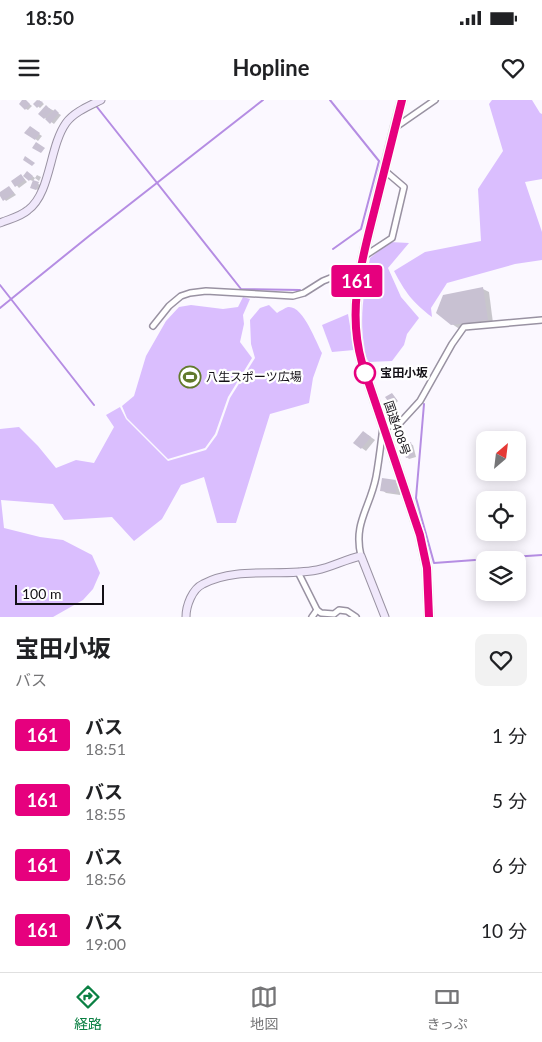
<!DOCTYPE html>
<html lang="ja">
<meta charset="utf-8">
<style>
body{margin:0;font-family:Lato,"Noto Sans JP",sans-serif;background:#f2f2f2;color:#202124;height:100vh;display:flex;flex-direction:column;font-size:19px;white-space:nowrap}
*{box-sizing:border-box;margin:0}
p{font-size:16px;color:#757577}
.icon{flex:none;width:28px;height:28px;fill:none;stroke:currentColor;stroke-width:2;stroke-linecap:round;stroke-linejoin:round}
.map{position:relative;height:517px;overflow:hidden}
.details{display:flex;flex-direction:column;background:#fff;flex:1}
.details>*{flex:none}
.badge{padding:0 10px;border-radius:4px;font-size:18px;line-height:32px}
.needle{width:32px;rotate:28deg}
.controls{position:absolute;left:476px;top:331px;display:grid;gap:10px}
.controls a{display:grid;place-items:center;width:50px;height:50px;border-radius:10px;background:#fff;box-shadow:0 2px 12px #0003;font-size:25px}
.scale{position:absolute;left:15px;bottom:12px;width:89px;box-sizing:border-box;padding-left:5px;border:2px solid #131016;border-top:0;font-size:14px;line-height:18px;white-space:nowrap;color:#131016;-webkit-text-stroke:4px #fff;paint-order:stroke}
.map>.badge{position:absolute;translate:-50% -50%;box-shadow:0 0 0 2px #fff}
.round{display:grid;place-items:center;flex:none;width:52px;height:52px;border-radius:10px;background:#f2f2f2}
.headline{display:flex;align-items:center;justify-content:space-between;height:85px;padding:0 15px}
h1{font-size:24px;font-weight:700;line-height:38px}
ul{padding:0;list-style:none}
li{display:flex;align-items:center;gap:15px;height:65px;padding:0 15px}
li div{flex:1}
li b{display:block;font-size:19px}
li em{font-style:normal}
li .badge{min-width:55px;font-weight:700;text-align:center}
.status{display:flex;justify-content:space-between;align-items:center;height:35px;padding:0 25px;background:#fff;direction:ltr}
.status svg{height:14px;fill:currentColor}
header{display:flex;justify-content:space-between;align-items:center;height:65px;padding:0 15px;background:#fff;font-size:22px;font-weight:700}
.menu{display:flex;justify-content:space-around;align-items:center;height:70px;border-top:1px solid #e0e0e0;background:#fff;font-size:14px;color:#757577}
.menu a{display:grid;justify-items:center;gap:2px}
.menu .on{color:#0b8043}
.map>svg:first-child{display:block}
.green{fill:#dabefe}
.shadow{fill:#0003}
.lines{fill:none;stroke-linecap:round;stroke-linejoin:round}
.stream{stroke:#b58de3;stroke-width:2}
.building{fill:#c8c1d2}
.street-casing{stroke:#9992a2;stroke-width:8}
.secondary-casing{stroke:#9992a2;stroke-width:9}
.highway-casing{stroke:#d5d4d5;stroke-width:11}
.street{stroke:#fff;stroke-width:5}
.secondary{stroke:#f0e8fb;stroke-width:7}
.highway{stroke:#cdb1f1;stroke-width:9}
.line-casing{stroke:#fff;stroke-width:11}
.line{stroke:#e6007e;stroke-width:8}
.stop-dot{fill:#fff;stroke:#e6007e;stroke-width:2.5}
.labels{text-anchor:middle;stroke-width:4.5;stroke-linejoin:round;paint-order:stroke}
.stop-label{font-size:12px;font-weight:bold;fill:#131016;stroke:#fff;text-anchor:start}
.poi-label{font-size:12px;fill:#131016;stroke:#fff;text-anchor:start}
.street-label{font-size:12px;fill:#131016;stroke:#fff}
</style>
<div class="status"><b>18:50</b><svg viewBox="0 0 49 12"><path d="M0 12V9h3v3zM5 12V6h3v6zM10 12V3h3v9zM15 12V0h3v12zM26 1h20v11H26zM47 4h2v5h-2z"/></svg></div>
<header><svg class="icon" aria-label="menu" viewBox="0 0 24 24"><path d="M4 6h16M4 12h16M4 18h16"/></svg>Hopline<svg class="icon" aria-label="heart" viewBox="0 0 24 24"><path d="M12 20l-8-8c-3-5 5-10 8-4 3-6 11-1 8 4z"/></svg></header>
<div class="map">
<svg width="542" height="517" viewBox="0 0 542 517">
<rect width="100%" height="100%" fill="#fbf8ff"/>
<!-- green -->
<g class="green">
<path d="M492,0H532L540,13L542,14V79L525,82L542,132V160L515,164L447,183L431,208L432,217C413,203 405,192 394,171L425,152L481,141L478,89L503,51L489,4Z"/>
<path d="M390,142L409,143L388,168L401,197L419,218L407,234L404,245L392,261L369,262C365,257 365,251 364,244C359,215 365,187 370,158Z"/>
<path d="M243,197L250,199L243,215L244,224L240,242L252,258L228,297L215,334L205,348L168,359L127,318L122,306L134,296L146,256L166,221L179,207L191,205L223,209L238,207Z"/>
<path d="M269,205L277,213C280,211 285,208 288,207C303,205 316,242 322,253L313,278L309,303L270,314L236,423H217L204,377L181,385L162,419L134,441L112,417L64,420L53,404L1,400L4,428L40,437L63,440L92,455L100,473L93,489L83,500L53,517H0V329L19,327L38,346L56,368L76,360L94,363L114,327L106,315L120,307L126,319L168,361L206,350L217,335L230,298L255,258L251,244L250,220L260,208Z"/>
<path d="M348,214L354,250L332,252L322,225Z"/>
</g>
<!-- shadow -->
<g class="shadow">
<path d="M24,0L32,6L28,10L26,9Z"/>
<path d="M39,0L44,4L40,8L35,4Z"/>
<path d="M49,8L61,15L54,24L40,14Z"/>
<path d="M32,29L42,36L38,41L26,32Z"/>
<path d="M28,73L35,78L37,75L41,77L39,81L35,78L33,81L30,80L25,76Z"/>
<path d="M21,75L27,82L19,88L13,81Z"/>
<path d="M38,84L41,85L39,90L34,89Z"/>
<path d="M9,87L16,95L6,101L0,93Z"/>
<path d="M483,189L489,192L493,223L458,228L452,224Z"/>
<path d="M392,294L398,301L394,305L391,303Z"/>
<path d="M368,335L375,340L366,351L355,343Z"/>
<path d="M410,344L413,345L416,357L409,359L407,357Z"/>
<path d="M395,382L400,384V395L386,393L382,390Z"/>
</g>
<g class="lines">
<!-- stream -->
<g class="stream">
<path d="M330,0L379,61L361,129L333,149"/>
<path d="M97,7L241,189L300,190"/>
<path d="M0,185L94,305"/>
<path d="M0,208L89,136L263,0"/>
<path d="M424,304L416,398L434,463L475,460"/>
<path d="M484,459L542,455"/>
</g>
</g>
<!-- building -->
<g class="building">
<path d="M22,0H26L30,4L25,10L19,4Z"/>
<path d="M37,0L43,2L37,8L33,4Z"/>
<path d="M46,5L52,11L44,19L38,14Z"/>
<path d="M55,9L59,13L50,24L45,19Z"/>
<path d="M30,26L40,33L35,40L24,33Z"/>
<path d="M36,42L45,48L41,53L32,48Z"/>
<path d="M25,56L35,63L32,66L23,60Z"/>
<path d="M27,71L33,76L29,81L23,76Z"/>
<path d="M21,74L25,80L15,87L11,81Z"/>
<path d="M33,80L39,82L36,90L30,88Z"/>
<path d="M9,86L14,93L3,101L0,96V92Z"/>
<path d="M483,187L488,220L451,225L436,213L443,195Z"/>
<path d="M392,293L397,300L390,304L385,297Z"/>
<path d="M363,331L371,337L361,349L353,343Z"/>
<path d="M411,342L414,356L406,358L402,345Z"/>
<path d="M382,378L396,380V393L380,391Z"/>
</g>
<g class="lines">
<!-- street casing -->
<g class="street-casing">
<g id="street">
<path d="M396,27L435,0"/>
<path d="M363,157L392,138L404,87L384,70"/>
<path d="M153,226L169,206L181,196L190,193L206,191L293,196L304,193L323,181L333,177L346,176L357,179"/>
<path d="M361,456C353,423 370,408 376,377C379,361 381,343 383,327L398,325L420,301L452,244L464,227L542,220"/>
<path d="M298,472L317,510L321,513L334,514L339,510L347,511L356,517"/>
<path d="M312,517L317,510"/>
</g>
</g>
<!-- secondary casing -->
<g class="secondary-casing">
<g id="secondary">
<path d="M0,123C9,119 20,117 28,110C51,93 49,47 66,23C74,12 89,6 101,0"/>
<path d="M186,517C186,506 192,489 203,484C237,466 280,477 317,470C332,467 346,459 361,456L385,517"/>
</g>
</g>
<!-- highway casing -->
<g class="highway-casing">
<path id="highway" d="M402,0C392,37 383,75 374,112C361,164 347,209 362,263L420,435L427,468L429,517"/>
</g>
<!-- street -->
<use href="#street" class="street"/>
<!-- secondary -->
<use href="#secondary" class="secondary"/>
<!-- highway -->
<use href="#highway" class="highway"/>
</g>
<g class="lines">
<!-- line casing -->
<g class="line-casing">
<path id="line" d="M402,0C393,37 383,75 374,112C361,164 347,210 362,263L420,435L427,468L429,517"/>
</g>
<!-- line -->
<use href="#line" class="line"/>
</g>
<!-- icons -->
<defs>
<g id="stadium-ring" transform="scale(1.125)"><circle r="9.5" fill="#fff" stroke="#627a2c" stroke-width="1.5"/><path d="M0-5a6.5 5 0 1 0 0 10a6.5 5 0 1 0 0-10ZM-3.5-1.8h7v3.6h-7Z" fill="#627a2c"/></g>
</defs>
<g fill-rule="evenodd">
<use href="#stadium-ring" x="190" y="277"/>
</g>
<!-- markers -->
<circle class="stop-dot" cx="365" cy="273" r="10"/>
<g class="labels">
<!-- stop labels -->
<g class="stop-label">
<text x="380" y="277">宝田小坂</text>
</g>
<!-- poi labels -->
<g class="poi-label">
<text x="206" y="281">八生スポーツ広場</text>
</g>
<!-- street labels -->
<g class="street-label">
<text transform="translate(397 328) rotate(71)" y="4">国道408号</text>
</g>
</g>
</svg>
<div class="controls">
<a><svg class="needle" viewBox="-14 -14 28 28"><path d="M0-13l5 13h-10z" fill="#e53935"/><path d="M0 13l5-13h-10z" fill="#757577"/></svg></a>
<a><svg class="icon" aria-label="locate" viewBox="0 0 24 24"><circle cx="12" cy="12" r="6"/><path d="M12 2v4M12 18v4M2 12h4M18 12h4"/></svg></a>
<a><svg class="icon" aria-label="layers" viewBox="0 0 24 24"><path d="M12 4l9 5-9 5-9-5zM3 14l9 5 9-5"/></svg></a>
</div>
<div class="scale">100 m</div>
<b class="badge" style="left:357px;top:181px;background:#e6007e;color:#fff">161</b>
</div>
<section class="details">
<div class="headline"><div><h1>宝田小坂</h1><p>バス</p></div><a class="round"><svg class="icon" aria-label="heart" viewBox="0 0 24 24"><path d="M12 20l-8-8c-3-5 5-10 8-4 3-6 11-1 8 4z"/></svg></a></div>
<ul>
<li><span class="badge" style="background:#e6007e;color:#fff">161</span><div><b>バス</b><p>18:51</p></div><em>1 分</em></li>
<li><span class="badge" style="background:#e6007e;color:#fff">161</span><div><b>バス</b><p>18:55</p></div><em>5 分</em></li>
<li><span class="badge" style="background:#e6007e;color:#fff">161</span><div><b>バス</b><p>18:56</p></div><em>6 分</em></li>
<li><span class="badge" style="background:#e6007e;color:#fff">161</span><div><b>バス</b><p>19:00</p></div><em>10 分</em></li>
</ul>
</section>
<nav class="menu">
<a class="on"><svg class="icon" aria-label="directions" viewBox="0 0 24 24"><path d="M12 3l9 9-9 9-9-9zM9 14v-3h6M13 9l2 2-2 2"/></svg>経路</a>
<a><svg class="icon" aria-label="map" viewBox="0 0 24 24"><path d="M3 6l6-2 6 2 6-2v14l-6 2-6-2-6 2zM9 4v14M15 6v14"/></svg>地図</a>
<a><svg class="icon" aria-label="tickets" viewBox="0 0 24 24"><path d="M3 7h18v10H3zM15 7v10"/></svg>きっぷ</a>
</nav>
